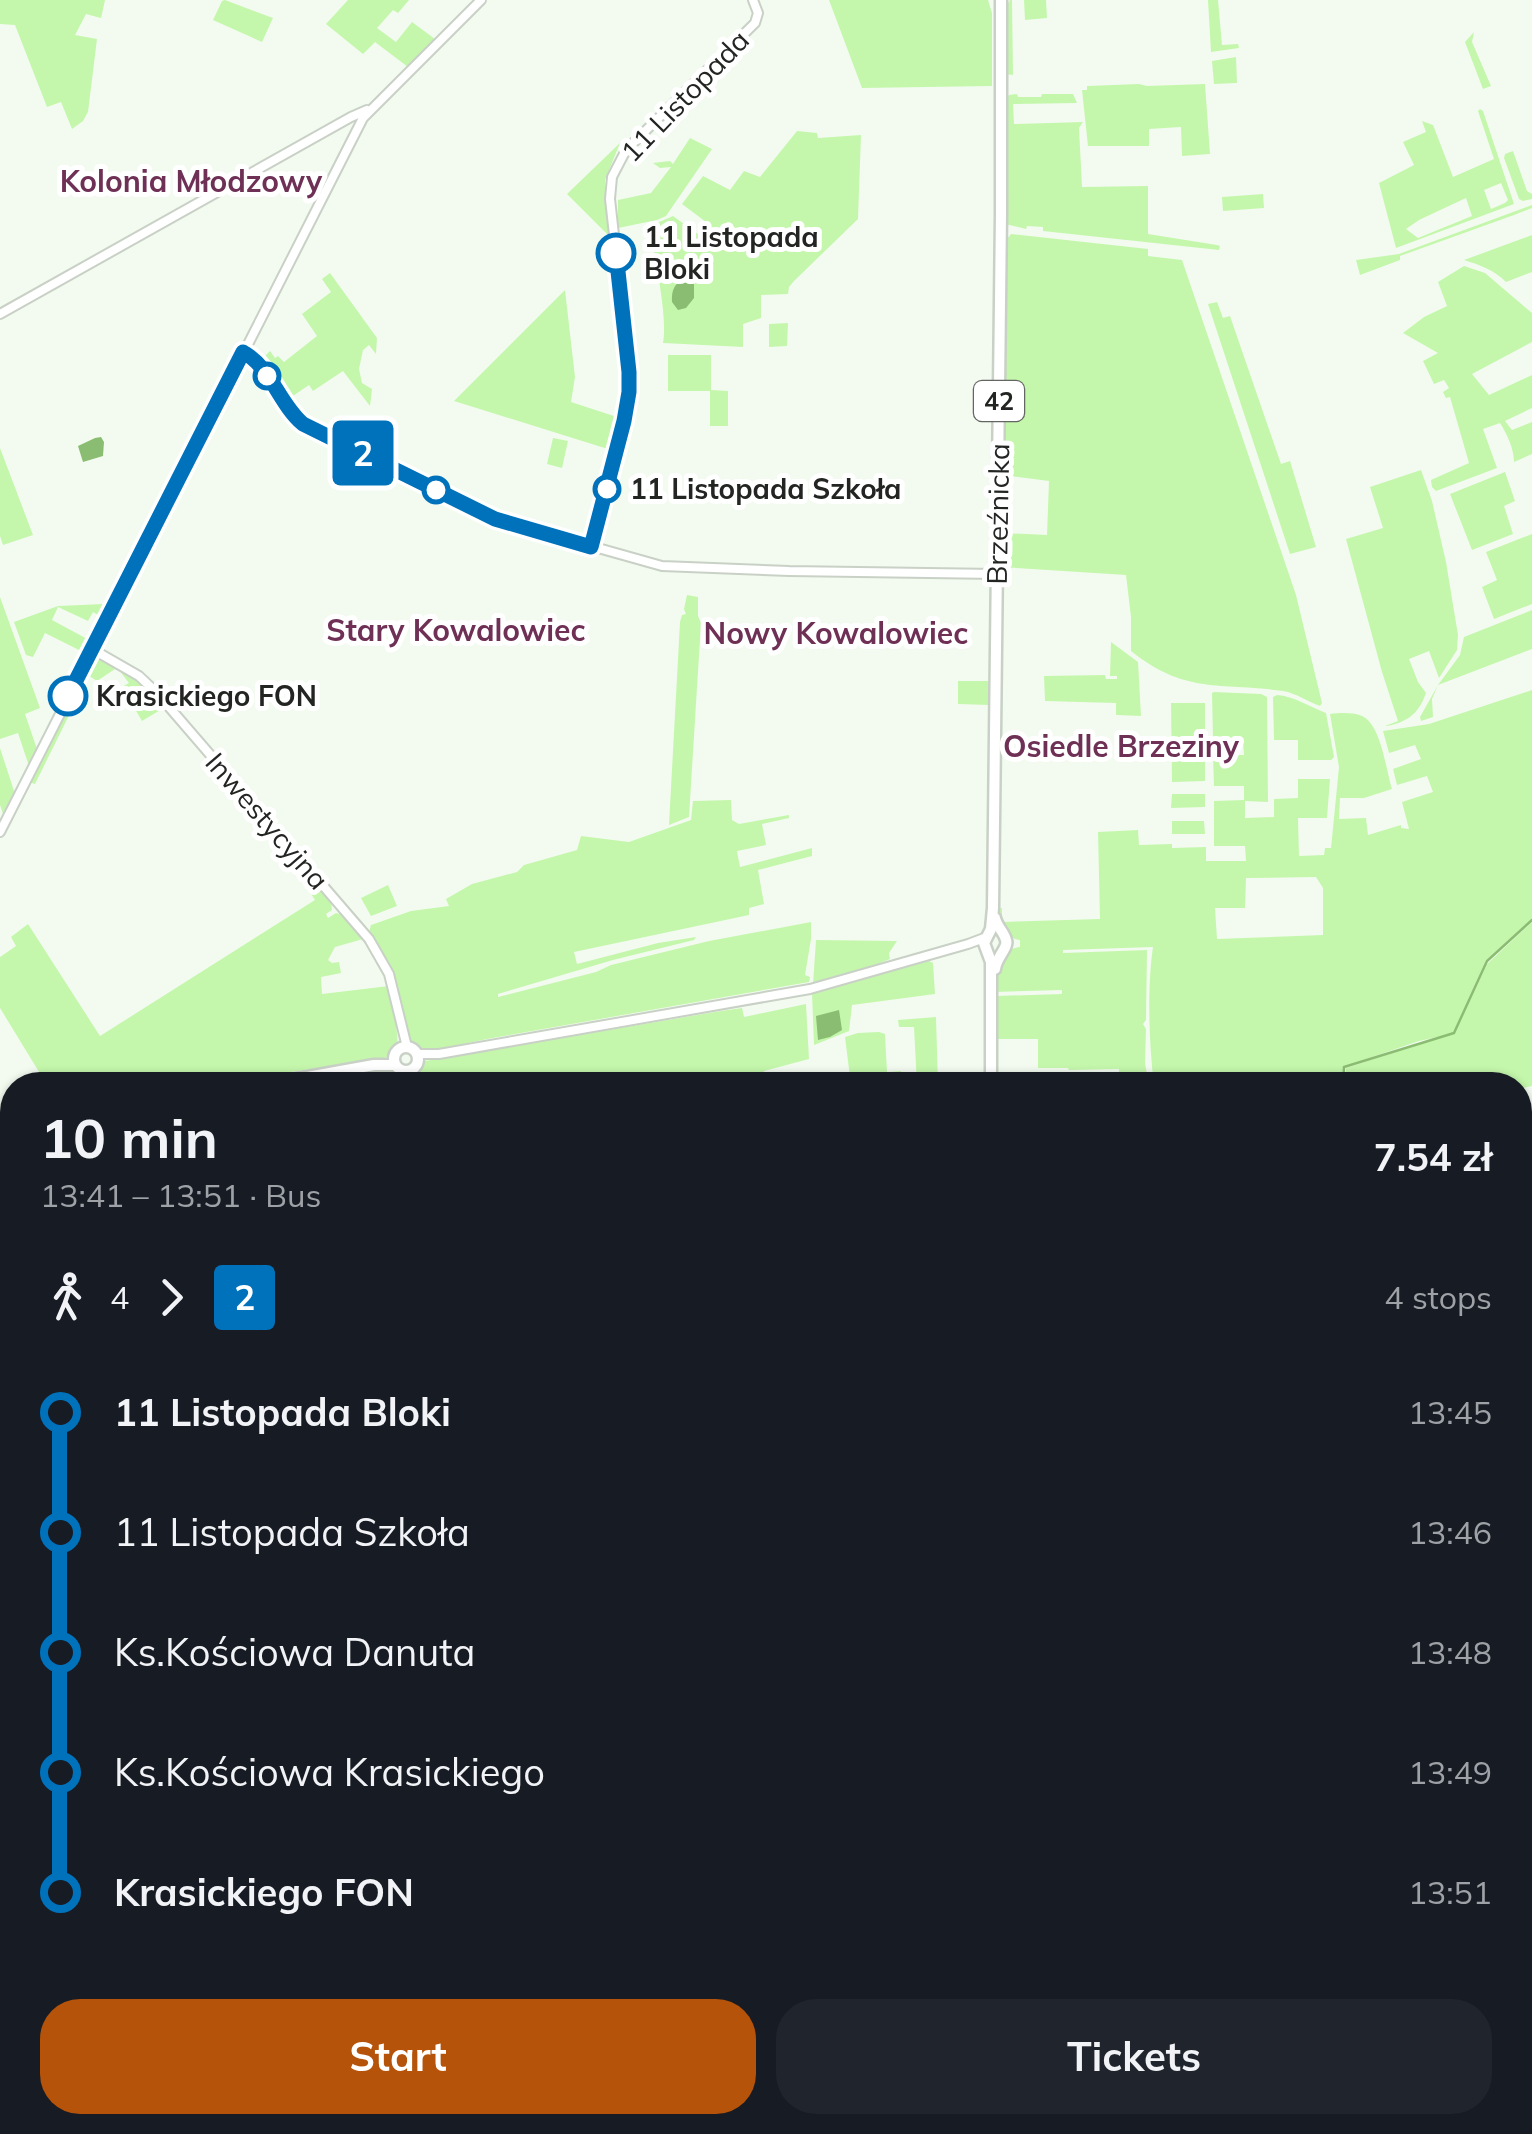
<!DOCTYPE html>
<meta charset="utf-8">
<style>
body{margin:0;font-family:Mulish,sans-serif;background:#20242c;color:#f1f3f6;height:100vh;display:flex;flex-direction:column;font-size:38px;white-space:nowrap}
*{box-sizing:border-box;margin:0}
p{font-size:32px;color:#9ea1a6}
.icon{flex:none;width:55px;height:55px;fill:none;stroke:currentColor;stroke-width:2;stroke-linecap:round;stroke-linejoin:round}
.map{position:relative;flex:1;overflow:hidden}
.drawer{position:absolute;left:0px;top:1072px;width:1532px;height:1062px;display:flex;flex-direction:column;background:#171b24;border-radius:40px 40px 0 0;box-shadow:0 2px 8px #0004}
.drawer>*{flex:none}
.badge{padding:0 20px;border-radius:8px;font-size:35px;line-height:65px}
.map>.badge{position:absolute;translate:-50% -50%;box-shadow:0 0 0 5px #fff}
.legs{display:flex;align-items:center;gap:15px;height:110px;padding:0 40px;font-size:32px}
.legs p{margin-inline-start:auto}
.head{display:flex;align-items:center;justify-content:space-between;height:170px;padding:0 40px}
h1{font-size:55px;font-weight:700;line-height:75px}
.button{display:flex;gap:20px;margin-top:auto;padding:20px 40px}
.button a{flex:1;height:115px;border-radius:40px;background:#b45309;color:#fff;font-size:40px;font-weight:700;line-height:115px;text-align:center}
.button a+a{background:#20242c;color:#f1f3f6}
ul{padding:0 40px;list-style:none}
li{display:flex;align-items:center;gap:35px;height:120px;font-size:38px}
li i{display:grid;place-items:center;width:15px;height:100%;margin:0 12px;background:currentColor}
li i::after{content:'';width:25px;height:25px;margin:-12px;border:8px solid;border-radius:50%;background:#171b24}
li p{margin-inline-start:auto}
li:first-child i{background:linear-gradient(#0000 50%,currentColor 0)}
li:last-child i{background:linear-gradient(currentColor 50%,#0000 0)}
.map>svg:first-child{display:block}
.green{fill:#c4f7ac;fill-rule:evenodd}
.water{fill:#8abd71}
.lines{fill:none;stroke-linecap:round;stroke-linejoin:round}
.stream{stroke:#8abd71;stroke-width:2.5}
.secondary-casing{stroke:#c9d1c6;stroke-width:12}
.primary-casing{stroke:#c9d1c6;stroke-width:15}
.secondary{stroke:#fff;stroke-width:8}
.primary{stroke:#fff;stroke-width:10}
.line-1-casing{stroke:#fff;stroke-width:22}
.line-1{stroke:#0072bc;stroke-width:15}
.stop-1-dot{fill:#fff;stroke:#0072bc;stroke-width:5}
.labels{text-anchor:middle;stroke-width:10;stroke-linejoin:round;paint-order:stroke}
.shield{fill:#fff;stroke:#646664;stroke-width:2.5}
.shield-label{font-size:25px;font-weight:bold;fill:#222521}
.street-label{font-size:28px;fill:#222521;stroke:#fff}
.stop-label{font-size:28px;font-weight:bold;fill:#222521;stroke:#fff;text-anchor:start}
.neighbourhood-label{font-size:30px;font-weight:bold;fill:#6e3055;stroke:#fff}
</style>
<div class="map">
<svg width="1532" height="2134" viewBox="0 0 1532 2134">
<rect width="100%" height="100%" fill="#f3fbf0"/>
<!-- green -->
<g class="green">
<path d="M0,0H105L101,18L86,14L75,35L97,39L88,112L83,121L72,129L61,102L47,107L15,25L0,24Z"/>
<path d="M225,0L273,18L262,42L213,20L222,1Z"/>
<path d="M348,0H409L398,13L393,10L377,28L396,42L412,22L435,39L408,67L375,42L363,54L326,24Z"/>
<path d="M829,0H988L992,13V86L862,88Z"/>
<path d="M1010,0H1012L1013,75L1004,74L1005,9Z"/>
<path d="M1024,0H1046L1047,18L1025,20Z"/>
<path d="M1208,0H1218L1222,45L1238,44L1239,48L1211,52Z"/>
<path d="M1474,32L1472,42L1491,86L1483,89L1465,42Z"/>
<path d="M1236,57L1237,83L1214,84L1212,61Z"/>
<path d="M1139,84L1147,86L1205,84L1210,154L1182,156L1181,127L1149,129V146H1088L1082,90H1087V86Z"/>
<path d="M1017,94L1018,97H1041L1042,94H1073L1077,103L1013,104L1014,124L1083,122L1079,128L1082,187L1148,186V234L1217,245L1220,246L1219,250L1043,231V227L1027,226L1026,229L1005,224L1008,198L1006,100L1009,95Z"/>
<path d="M1480,109L1483,111L1514,204L1396,248L1379,183L1414,165L1403,142L1426,132L1422,121L1433,125L1453,177L1494,159L1478,111ZM1501,183L1508,200L1505,203L1491,209L1484,190ZM1466,198L1472,216L1418,238L1406,229L1419,220Z"/>
<path d="M797,131L817,133L818,138L861,135L858,219L794,281L789,287L788,294L761,295V318L743,324V347L663,343C668,316 654,256 650,226L673,216L698,234L706,222L682,204L703,176L730,190L744,171L760,177Z"/>
<path d="M690,138L712,149L666,216L657,220L618,228V200L651,193L671,167L660,168L653,163L670,161L673,164Z"/>
<path d="M620,143L605,180V201L611,238L567,194Z"/>
<path d="M1513,151L1527,191L1532,194V199L1523,201L1519,199L1504,158L1505,154Z"/>
<path d="M1263,194L1264,208L1223,211L1222,197Z"/>
<path d="M1532,205V208L1514,215L1400,256V260L1360,275L1356,260L1399,254Z"/>
<path d="M1011,234L1148,249V256L1182,260L1296,595L1322,703L1320,706C1308,702 1296,693 1283,691C1220,682 1186,695 1131,651V617L1126,575L1002,567V533L1047,535L1049,481L1003,475L1007,239Z"/>
<path d="M1532,235V272L1506,282C1494,270 1480,265 1464,260Z"/>
<path d="M1464,266L1485,273L1532,313V342L1472,374L1489,395L1532,375V408L1505,421L1512,430L1532,422V454L1514,462C1514,449 1507,434 1500,423L1483,429L1497,468L1436,491L1432,487L1431,480L1469,463L1450,397L1446,398L1443,392L1449,388L1444,380L1434,384L1423,361L1438,353L1403,333L1424,317L1447,306L1438,282Z"/>
<path d="M330,273L377,338L376,354L369,345L363,350L359,369L362,383L372,389L370,406L343,371L313,391L309,385L290,398L262,359L270,351L275,358L278,356L284,362L317,336L302,314L331,292L322,279Z"/>
<path d="M565,290L575,377L571,402L620,418L611,450L454,401Z"/>
<path d="M1217,302L1223,318L1230,316L1281,464L1290,461L1316,547L1290,554L1208,304Z"/>
<path d="M788,323L787,346L769,347V324Z"/>
<path d="M668,355H711V390L728,391V426H710V391H668Z"/>
<path d="M553,438L568,441L562,468L547,464Z"/>
<path d="M0,448L33,535L3,545L0,536Z"/>
<path d="M1421,470L1432,501L1446,562L1458,635L1457,650L1439,678L1429,651L1409,659L1418,682L1426,693C1419,713 1408,722 1387,726H1385L1398,721L1382,672L1346,539L1383,528L1370,487Z"/>
<path d="M1505,472L1515,501L1504,506L1513,534L1472,550L1450,494Z"/>
<path d="M1532,534V604L1494,619L1482,587L1497,580L1486,552Z"/>
<path d="M687,595L698,597V616L701,623L689,817L669,825L680,622L682,615L686,614L684,609Z"/>
<path d="M0,597L40,708L25,714L37,749L29,766L18,733L0,739Z"/>
<path d="M104,604L110,605L103,618L93,612L88,621L58,607L52,620L91,641L85,653L45,633L33,657L26,655L14,622L58,606Z"/>
<path d="M1532,610V649L1438,685L1432,699L1433,717L1421,721L1420,717L1438,685L1460,655L1464,637Z"/>
<path d="M1111,642L1138,662L1141,716L1116,715V703L1045,701L1044,676L1105,675L1106,679H1117V676H1110Z"/>
<path d="M94,658C112,661 129,674 144,686L143,689L162,709L142,721L122,687L129,683L119,670L115,669L97,681L86,674V670Z"/>
<path d="M958,681H988L989,705L958,704Z"/>
<path d="M85,683L35,784L29,782L79,685Z"/>
<path d="M1532,690V919L1486,960L1453,1033L1456,1031L1487,964L1532,922V1086L1523,1088L1532,1110V1278L1520,1236V1085H1346V1068L1452,1034L1419,1041L1343,1067L1342,1085H1154C1149,1044 1147,988 1153,947L1063,950V953L1147,950L1146,1020L1143,1024L1146,1029L1145,1063L1149,1085H1118L1119,1069L1069,1070L1068,1068H1038V1039H996V996L1062,994V990L995,992C995,971 996,950 1020,947V940C1004,938 999,924 997,909L1002,908V922L1100,919L1098,832L1138,830L1139,845L1172,844V848L1206,847V861H1246L1245,846H1214V801L1244,800V786H1214L1213,755H1244L1243,740H1213L1212,693L1214,692L1261,694L1267,697L1268,802L1245,801V818L1274,817V799L1298,798V779H1330L1327,818H1298L1299,856L1324,855L1325,848H1331L1339,767L1330,714C1340,713 1352,712 1362,716C1381,724 1386,770 1392,789L1364,798H1340L1339,819L1366,818L1368,835L1401,825V828L1409,829L1402,802L1433,792L1427,776L1397,785L1393,769L1421,759L1415,745L1389,753L1383,731L1429,724ZM1316,877L1323,888V935L1217,939L1215,908H1245L1246,878Z"/>
<path d="M1277,695C1294,696 1310,707 1326,713L1334,757L1331,760H1298V740H1274L1273,697Z"/>
<path d="M1171,703H1205V781L1172,782Z"/>
<path d="M0,748L15,794L3,814L0,805Z"/>
<path d="M1172,794H1205V807L1171,808Z"/>
<path d="M731,800L732,820L739,824L789,815V818L762,824L766,845L737,851L740,867L812,848V856L758,870L764,904L749,908V915L574,952L577,964L658,943L696,937L694,940L613,960L498,994V997L596,972L611,965L709,941L811,922V939L805,975L810,977L809,982L487,1039L426,1052L419,1053L408,1044L397,987L383,955L369,932L371,925L411,911L449,906L446,899L472,884L517,872L524,865L577,850L581,836L629,842L691,820L693,801Z"/>
<path d="M243,803L248,805L331,900L332,910L326,914L328,918L336,913L343,915L363,939L335,947L328,960L332,963L339,962L341,973L321,977L322,994L389,986L395,1011L398,1046L391,1055L384,1058L205,1085H47L0,1008V957L16,946L11,937L28,924L100,1036L315,900L280,846Z"/>
<path d="M1172,821H1204L1205,834H1172Z"/>
<path d="M388,885L397,906L371,916L361,898Z"/>
<path d="M816,940L897,941L889,953L890,959L853,974L813,984Z"/>
<path d="M929,961L933,963L935,994L852,1005L849,1031L814,1045L812,993Z"/>
<path d="M806,1004L809,1059L764,1071V1077L737,1085H418V1068L425,1061L721,1011L742,1008L744,1017Z"/>
<path d="M936,1017L938,1085H917L914,1027H899L898,1020Z"/>
<path d="M879,1032L885,1034L887,1072L901,1071L903,1085H851L845,1037L858,1033Z"/>
<path d="M12,1130V1196L0,1198V1176L4,1175L0,1132Z"/>
<path d="M12,1211V1496L0,1498V1213Z"/>
<path d="M1520,1374L1523,1381L1532,1376V1444L1520,1445Z"/>
<path d="M12,1509V1587L0,1588V1511Z"/>
<path d="M1520,1548L1532,1556V1624L1520,1622Z"/>
<path d="M12,1590V1595L5,1597L12,1766V2034L0,2035V1593Z"/>
<path d="M1520,1626L1532,1635V2134H1497L1498,2123L1520,2122Z"/>
<path d="M614,2122H690V2126L646,2134H560V2132Z"/>
<path d="M755,2122L764,2123L768,2133L819,2123L821,2132L861,2124L864,2129L881,2124L882,2134H704Z"/>
<path d="M1476,2122L1492,2126V2134H1397L1399,2123Z"/>
<path d="M885,2123H970L972,2134H887Z"/>
</g>
<!-- water -->
<g class="water">
<path d="M687,279L694,284V298L686,308L678,310L672,302C671,290 675,281 687,279Z"/>
<path d="M101,437L104,442L103,456L83,462L78,446L95,438Z"/>
<path d="M839,1010L842,1030L830,1037L818,1040L816,1016Z"/>
</g>
<g class="lines">
<!-- stream -->
<path class="stream" d="M1343,1085L1344,1067L1454,1033L1487,961L1532,920"/>
<!-- secondary casing -->
<g class="secondary-casing">
<g id="secondary">
<path d="M0,314L351,117L367,110"/>
<path d="M243,352C271,367 279,404 303,423L495,519L662,566L789,571L997,574"/>
<path d="M591,547L627,412L629,369L610,199L612,177L626,150L755,23L758,13L753,0"/>
<path d="M92,649L139,676L157,693L369,939L389,974L407,1047"/>
<path d="M0,832L363,118L481,0"/>
<path d="M417,1054H439L810,989L968,944L984,938"/>
</g>
</g>
<!-- primary casing -->
<g class="primary-casing">
<g id="primary">
<path d="M995,969C996,958 1009,947 1006,940C1004,932 997,927 995,918"/>
<circle cx="406" cy="1059" r="12"/>
<path d="M263,1085L374,1065H395"/>
<path d="M991,1085V962L984,943L991,929L993,908L1001,214V0"/>
<path d="M0,1123L12,1122"/>
<path d="M550,2122L551,2134"/>
<path d="M1073,2122L1075,2134"/>
</g>
</g>
<!-- secondary -->
<use href="#secondary" class="secondary"/>
<!-- primary -->
<use href="#primary" class="primary"/>
</g>
<g class="lines">
<!-- line-1 casing -->
<g class="line-1-casing">
<path id="line-1" d="M68,696L243,352C271,367 279,404 303,424L495,519L591,547L624,421L629,392V372L616,253"/>
</g>
<!-- line-1 -->
<use href="#line-1" class="line-1"/>
</g>
<!-- markers -->
<g class="stop-1-dot">
<circle cx="616" cy="253" r="18"/>
<circle cx="267" cy="376" r="12"/>
<circle cx="607" cy="489" r="12"/>
<circle cx="436" cy="490" r="12"/>
<circle cx="68" cy="696" r="18"/>
</g>
<g class="labels">
<!-- shield labels -->
<rect class="shield" x="974" y="381" width="50" height="40" rx="8"/>
<g class="shield-label">
<text x="999" y="410">42</text>
</g>
<!-- street labels -->
<g class="street-label">
<text transform="translate(685 96) rotate(-46)" y="10">11 Listopada</text>
<text transform="translate(998 514) rotate(-89)" y="10">Brzeźnicka</text>
<text transform="translate(267 821) rotate(49)" y="10">Inwestycyjna</text>
</g>
<!-- stop labels -->
<g class="stop-label">
<text x="644" y="247">11 Listopada<tspan x="644" dy="32">Bloki</tspan></text>
<text x="630" y="499">11 Listopada Szkoła</text>
<text x="96" y="706">Krasickiego FON</text>
</g>
<!-- neighbourhood labels -->
<g class="neighbourhood-label">
<text x="191" y="192">Kolonia Młodzowy</text>
<text x="456" y="641">Stary Kowalowiec</text>
<text x="836" y="644">Nowy Kowalowiec</text>
<text x="1121" y="757">Osiedle Brzeziny</text>
</g>
</g>
</svg>
<b class="badge" style="left:363px;top:453px;background:#0072bc;color:#fff">2</b>
<section class="drawer">
<div class="head"><div><h1>10 min</h1><p>13:41 – 13:51 · Bus</p></div><b>7.54 zł</b></div>
<div class="legs"><svg class="icon" aria-label="walk" viewBox="0 0 24 24"><circle cx="13" cy="4" r="2"/><path d="M13 8l-2 6 4 7M11 14l-3 7M7 12l3-4h3l4 4"/></svg>4<svg class="icon" aria-label="forward" viewBox="0 0 24 24"><path d="M9 5l7 7-7 7"/></svg><b class="badge" style="background:#0072bc;color:#fff">2</b><p>4 stops</p></div>
<ul>
<li><i style="color:#0072bc"></i><b>11 Listopada Bloki</b><p>13:45</p></li>
<li><i style="color:#0072bc"></i><span>11 Listopada Szkoła</span><p>13:46</p></li>
<li><i style="color:#0072bc"></i><span>Ks.Kościowa Danuta</span><p>13:48</p></li>
<li><i style="color:#0072bc"></i><span>Ks.Kościowa Krasickiego</span><p>13:49</p></li>
<li><i style="color:#0072bc"></i><b>Krasickiego FON</b><p>13:51</p></li>
</ul>
<div class="button"><a>Start</a><a>Tickets</a></div>
</section>
</div>
